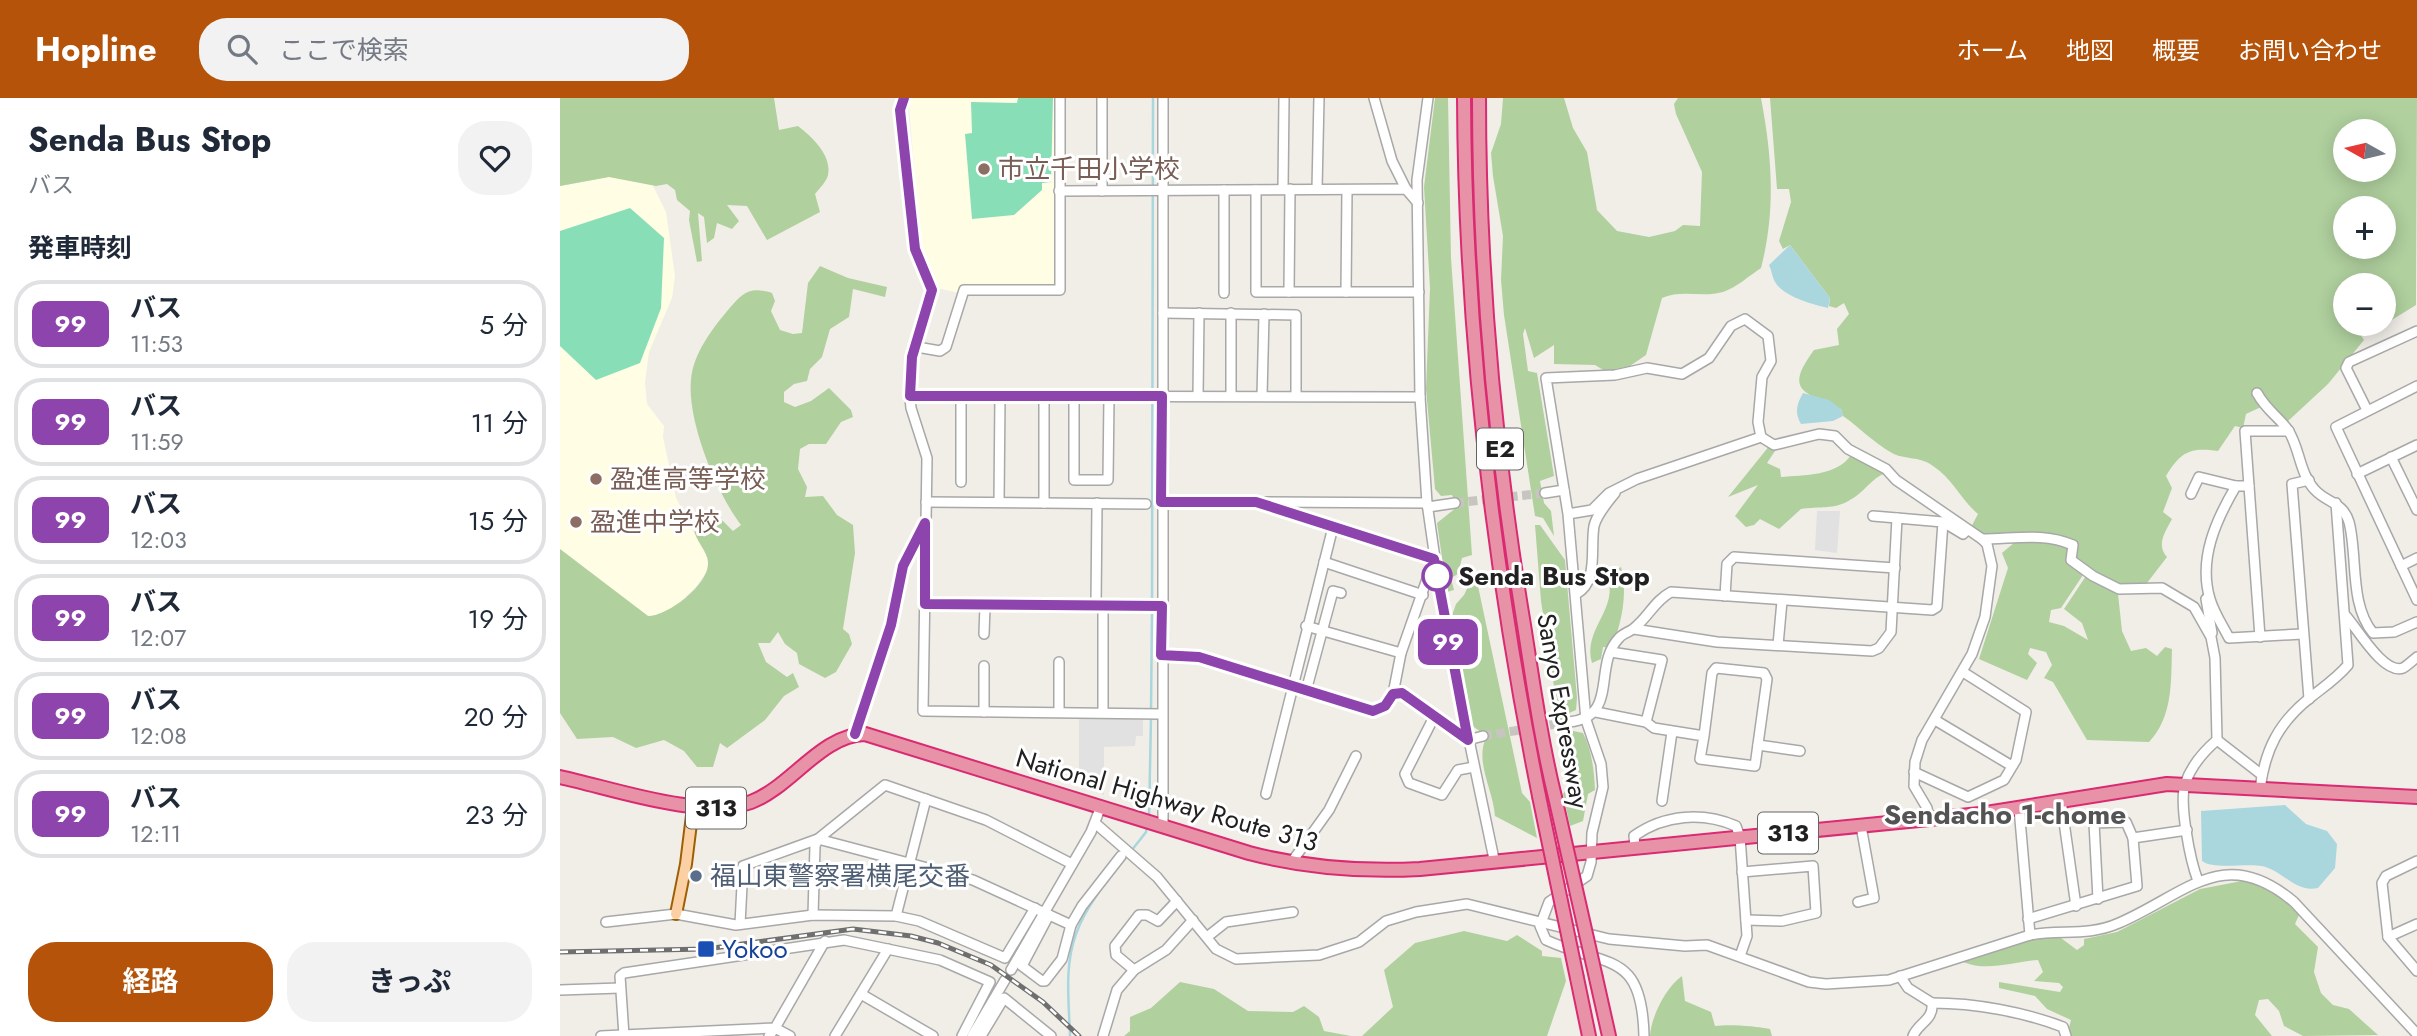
<!DOCTYPE html>
<html lang="ja">
<meta charset="utf-8">
<style>
body{margin:0;font-family:Jost,"Noto Sans JP",sans-serif;background:#f2f2f3;color:#1f2937;height:100vh;display:flex;flex-direction:column;font-size:26px;white-space:nowrap}
*{box-sizing:border-box;margin:0}
p{font-size:23px;color:#747a83}
.icon{flex:none;width:38px;height:38px;fill:none;stroke:currentColor;stroke-width:2;stroke-linecap:round;stroke-linejoin:round}
.map{position:relative;flex:1;overflow:hidden}
.sheet{display:flex;flex-direction:column;background:#fff;width:560px}
.sheet>*{flex:none}
.badge{padding:0 14px;border-radius:10px;font-size:24px;line-height:46px}
.needle{width:46px;rotate:278deg}
.tools{position:absolute;left:1773px;top:21px;display:grid;gap:14px}
.tools a{display:grid;place-items:center;width:63px;height:63px;border-radius:50%;background:#fff;box-shadow:0 4px 18px #0003;font-size:35px}
.map>.badge{position:absolute;translate:-50% -50%;box-shadow:0 0 0 4px #fff}
h2{padding:0 28px;font-size:26px;line-height:63px}
.round{display:grid;place-items:center;flex:none;width:74px;height:74px;border-radius:28px;background:#f2f2f3}
.headline{display:flex;align-items:center;justify-content:space-between;height:119px;padding:0 28px}
h1{font-size:33px;font-weight:700;line-height:52px}
.cta{display:flex;gap:14px;margin-top:auto;padding:14px 28px}
.cta a{flex:1;height:80px;border-radius:28px;background:#b45309;color:#fff;font-size:28px;font-weight:700;line-height:80px;text-align:center}
.cta a+a{background:#f2f2f3;color:#1f2937}
ul{padding:0;list-style:none}
li{display:flex;align-items:center;gap:21px;height:88px;margin:0 14px 10px;padding:0 14px;border:4px solid #e0e1e3;border-radius:28px}
li div{flex:1}
li b{display:block;font-size:26px}
li em{font-style:normal}
li .badge{min-width:77px;font-weight:700;text-align:center}
header{display:flex;align-items:center;gap:42px;box-sizing:border-box;height:98px;padding:0 35px;background:#b45309;color:#fff}
header strong{font-size:33px}
nav{display:flex;gap:38px;margin-inline-start:auto;font-size:24px}
.search{width:490px;height:63px;background:#f2f2f3;display:flex;align-items:center;gap:18px;box-sizing:border-box;padding:0 24px;border-radius:28px;color:#747a83;font-size:26px}
main{display:flex;flex:1;min-height:0}
.map>svg:first-child{display:block}
.education{fill:#fffde4}
.forest{fill:#b0d09e;fill-rule:evenodd}
.pitch{fill:#88dfb7}
.parking{fill:#e1e1e1}
.water{fill:#aad6de}
.lines{fill:none;stroke-linecap:round;stroke-linejoin:round}
.stream{stroke:#aad6de;stroke-width:2.5}
.minor-tunnel{stroke:#c7c5c0;stroke-width:9;stroke-dasharray:9 4.5;stroke-linecap:butt}
.minor-casing{stroke:#a8a8a8;stroke-width:12}
.major-casing{stroke:#9d5f02;stroke-width:14}
.highway-casing{stroke:#d92b72;stroke-width:16}
.minor{stroke:#fff;stroke-width:9}
.major{stroke:#fbd0a4;stroke-width:10}
.highway{stroke:#e792a7;stroke-width:12}
.rail-casing{stroke:#6f6f6f;stroke-width:5}
.rail{stroke:#fff;stroke-width:2.5;stroke-dasharray:8;stroke-linecap:butt}
.highway-bridge-casing{stroke:#d92b72;stroke-width:16;stroke-linecap:butt}
.highway-bridge{stroke:#e792a7;stroke-width:12}
.line-casing{stroke:#fff;stroke-width:16}
.line{stroke:#8e44ad;stroke-width:10}
.education-dot{fill:#8d6e63;stroke:#fff;stroke-width:2.5}
.stop-dot{fill:#fff;stroke:#8e44ad;stroke-width:3.5}
.service-dot{fill:#5c6f8a;stroke:#fff;stroke-width:2.5}
.transit-dot{fill:#1a4fb4;stroke:#fff;stroke-width:2.5}
.labels{text-anchor:middle;stroke-width:6;stroke-linejoin:round;paint-order:stroke}
.shield{fill:#fff;stroke:#646464;stroke-width:2}
.shield-label{font-size:24px;font-weight:bold;fill:#212121}
.education-label{font-size:26px;fill:#785e54;stroke:#fff;text-anchor:start}
.stop-label{font-size:26px;font-weight:bold;fill:#212121;stroke:#fff;text-anchor:start}
.street-label{font-size:26px;fill:#212121;stroke:#fff}
.service-label{font-size:26px;fill:#4e5e75;stroke:#fff;text-anchor:start}
.transit-label{font-size:26px;fill:#164399;stroke:#fff;text-anchor:start}
.neighbourhood-label{font-size:28px;font-weight:bold;fill:#545454;stroke:#fff}
</style>
<header>
<strong>Hopline</strong>
<div class="search"><svg class="icon" aria-label="search" viewBox="0 0 24 24"><circle cx="10" cy="10" r="6"/><path d="M15 15l6 6"/></svg>ここで検索</div>
<nav><a>ホーム</a><a>地図</a><a>概要</a><a>お問い合わせ</a></nav>
</header>
<main>
<section class="sheet">
<div class="headline"><div><h1>Senda Bus Stop</h1><p>バス</p></div><a class="round"><svg class="icon" aria-label="heart" viewBox="0 0 24 24"><path d="M12 20l-8-8c-3-5 5-10 8-4 3-6 11-1 8 4z"/></svg></a></div>
<h2>発車時刻</h2>
<ul>
<li><span class="badge" style="background:#8e44ad;color:#fff">99</span><div><b>バス</b><p>11:53</p></div><em>5 分</em></li>
<li><span class="badge" style="background:#8e44ad;color:#fff">99</span><div><b>バス</b><p>11:59</p></div><em>11 分</em></li>
<li><span class="badge" style="background:#8e44ad;color:#fff">99</span><div><b>バス</b><p>12:03</p></div><em>15 分</em></li>
<li><span class="badge" style="background:#8e44ad;color:#fff">99</span><div><b>バス</b><p>12:07</p></div><em>19 分</em></li>
<li><span class="badge" style="background:#8e44ad;color:#fff">99</span><div><b>バス</b><p>12:08</p></div><em>20 分</em></li>
<li><span class="badge" style="background:#8e44ad;color:#fff">99</span><div><b>バス</b><p>12:11</p></div><em>23 分</em></li>
</ul>
<div class="cta"><a>経路</a><a>きっぷ</a></div>
</section>
<div class="map">
<svg width="1857" height="938" viewBox="0 0 1857 938">
<rect width="100%" height="100%" fill="#f1eee8"/>
<!-- education -->
<g class="education">
<path d="M348,0H495L496,188L399,195L377,190L362,155Z"/>
<path d="M49,79L92,86L106,114L115,178L112,200L89,254L85,284L87,306L104,328L103,339L116,400L149,463L147,473L136,489L115,509L98,518H88L0,451V88Z"/>
</g>
<!-- forest -->
<g class="forest">
<path d="M0,0H214L219,32L238,28C252,39 272,57 268,77C267,83 259,91 255,96L260,114L207,142L187,108L167,107L179,123L172,131L157,125L154,140L147,145L144,119L138,115L142,163L137,164L129,122L130,113L117,102L115,92L107,86L96,88L49,79L0,88Z"/>
<path d="M875,0H888L891,160L912,457L902,460L898,476L891,480L894,492L887,494L877,425L897,409L892,397L881,398L875,391L866,291L870,190L864,89Z"/>
<path d="M943,0H1004L1013,30L1027,54L1037,112L1057,133L1089,139L1115,133L1123,127L1140,128L1142,74L1116,16L1114,6L1118,0H1201C1212,58 1216,112 1201,170C1190,177 1176,190 1163,194C1142,200 1122,191 1102,200L1086,257L1070,268L1045,273L1035,267L994,266V247L974,260L965,230L963,236L968,273L977,275L994,378L980,383L984,405L991,413L994,438L983,420L975,418L944,217L941,182L943,138L933,78L931,55L941,26Z"/>
<path d="M1210,0H1857L1856,207L1822,228L1811,226H1824V187H1785V226H1810L1800,236L1804,242L1768,286L1727,324L1701,309L1686,316L1683,330L1675,328L1658,353C1631,349 1621,353 1606,378L1612,390L1603,414L1612,421C1605,434 1596,447 1607,459L1587,485C1549,491 1543,481 1514,459L1517,443L1482,434L1427,440L1410,431L1418,416C1401,402 1392,380 1373,368C1360,358 1345,362 1332,355C1314,345 1299,329 1283,318L1281,311C1243,294 1224,293 1254,252L1279,247L1277,231L1289,216L1284,205L1276,210L1269,208L1270,200L1230,147L1223,151L1219,143L1231,104L1229,91H1217ZM1785,33H1824V72H1785ZM1785,110H1824V149H1785Z"/>
<path d="M260,168L288,180L327,189L325,199L293,191L289,219L270,231L262,259L250,271L247,283L234,286L224,294V304L235,309L251,303L269,290L291,312L293,319L281,324L266,346H249L240,351L238,371L247,389L245,399L263,398L277,417L293,427L295,455L283,531L289,536L292,546L276,574L265,580L239,566L237,555L225,546L218,534L210,545H198L206,564L227,579L233,575L239,589L224,598L205,622L167,650L160,645L153,669H137L124,653L104,642L76,650L53,639L17,641L0,615V451L88,518C108,518 148,487 148,466C149,454 135,443 134,431C133,424 137,415 139,409L163,423L173,433L181,427C156,394 127,323 131,282C133,256 152,231 168,212C183,194 190,188 212,195L215,203L211,213L220,232L233,236L242,235L248,185Z"/>
<path d="M1210,347L1217,350L1207,365L1220,371L1221,379C1244,377 1277,378 1291,357L1326,375C1311,380 1304,395 1290,402C1274,412 1259,408 1241,411L1219,431L1200,421L1194,427L1186,429L1175,418L1198,387L1168,399Z"/>
<path d="M975,427H980L1005,462L1017,600L1016,612L1007,616L1009,632L1023,635C1032,653 1034,672 1035,692L1028,696L1023,723L1010,728L1003,696L1009,687L981,503Z"/>
<path d="M1484,439L1510,448L1509,464L1523,477L1501,510L1491,512L1489,524L1504,528L1528,542L1522,525L1504,511L1526,478L1558,496L1562,533L1571,553L1586,550L1597,558L1605,549L1612,551C1611,584 1613,619 1589,644L1527,642L1493,584L1484,580L1492,567L1486,554L1470,550L1468,556L1477,565L1467,582L1419,561L1448,470L1442,455L1455,444Z"/>
<path d="M1061,469C1068,493 1062,527 1051,550L1043,549L1041,561L1032,565C1022,530 1060,512 1047,477Z"/>
<path d="M915,474L962,695L970,704L977,740L935,718C933,692 916,666 925,642L921,634L911,627L890,523L896,506L904,497Z"/>
<path d="M1682,783C1708,785 1721,799 1739,817L1735,826L1758,849L1754,874L1761,895L1773,907L1789,911L1818,937L1743,938L1724,928L1719,913L1708,901L1699,902L1695,917L1712,938H1507L1511,922L1487,911L1475,898L1439,890V884L1500,894L1503,889L1499,885L1474,883L1483,874L1478,862C1452,864 1428,874 1403,864L1482,839L1501,840L1517,852L1524,847V841L1557,834L1640,791Z"/>
<path d="M904,833L947,843L957,837L982,853V858L1001,860L1006,883L987,938H802L833,909L824,872L855,845Z"/>
<path d="M1122,878L1125,903L1151,914L1155,928C1170,926 1195,928 1210,931L1212,938H1090C1091,919 1106,889 1122,878Z"/>
<path d="M620,884L654,891L688,913L733,914L744,908L759,919L764,933L791,938H564L570,933V919L591,910Z"/>
</g>
<!-- pitch -->
<g class="pitch">
<path d="M458,0H493L491,84L482,85V92L454,117L412,121L405,36L412,35L411,4L457,5Z"/>
<path d="M70,110L104,140L101,210L80,265L36,282L0,248V133Z"/>
</g>
<!-- parking -->
<g class="parking">
<path d="M1257,413H1280L1277,455L1255,452Z"/>
<path d="M519,618L583,620V638H576L575,648L544,649V697L519,688Z"/>
</g>
<!-- water -->
<g class="water">
<path d="M1230,147L1270,200L1268,210C1252,206 1224,199 1215,184C1212,179 1212,173 1209,167Z"/>
<path d="M1243,295L1269,302L1281,311L1283,318L1273,323L1241,326C1234,314 1237,306 1243,295Z"/>
<path d="M1725,707L1746,726L1767,733L1777,746L1775,770L1758,790C1735,795 1724,773 1702,768C1685,765 1654,772 1642,763L1641,713Z"/>
</g>
<g class="lines">
<!-- stream -->
<g class="stream">
<path d="M592,504L593,0"/>
<path d="M591,613L592,511"/>
<path d="M589,721L591,619"/>
<path d="M510,938C509,905 504,868 516,836C529,799 562,766 586,734L587,727"/>
</g>
<!-- minor-tunnel -->
<g class="minor-tunnel">
<path d="M895,405L985,395"/>
<path d="M923,638L1009,624"/>
</g>
<!-- minor casing -->
<g class="minor-casing">
<g id="minor">
<path d="M344,0L340,12L355,151L372,192L353,259L349,289L351,310L367,360L363,613L601,616"/>
<path d="M542,0V93"/>
<path d="M814,0L832,63L846,91"/>
<path d="M868,0L857,82L860,299L867,405L884,523L934,761"/>
<path d="M723,91L724,0"/>
<path d="M757,91L759,0"/>
<path d="M696,92V194H859"/>
<path d="M499,93L846,91L858,105"/>
<path d="M729,194L730,91"/>
<path d="M786,194L787,92"/>
<path d="M664,195V92"/>
<path d="M603,215L736,217V298"/>
<path d="M671,215V298"/>
<path d="M357,249L380,253L386,249L404,192H500V0"/>
<path d="M1857,288L1776,329L1857,502"/>
<path d="M1697,295C1707,313 1718,318 1728,332C1740,350 1739,375 1755,392C1767,405 1783,404 1789,424C1798,458 1789,506 1813,535L1834,534L1857,524"/>
<path d="M350,298L860,299"/>
<path d="M638,298L639,215"/>
<path d="M702,298L704,216"/>
<path d="M514,299V382H548L549,299"/>
<path d="M1807,312L1786,270L1789,264L1857,233"/>
<path d="M1201,339L1214,347L1259,336L1275,338L1288,351L1326,371L1336,382L1422,441L1427,446L1432,468L1425,519L1412,556L1362,642L1355,664L1354,688L1367,710L1369,721"/>
<path d="M1831,359L1857,412"/>
<path d="M1797,376L1857,347"/>
<path d="M1749,382L1732,386L1749,601"/>
<path d="M401,384V298"/>
<path d="M1689,388H1676C1656,422 1638,461 1650,501C1654,515 1663,528 1669,540L1742,536"/>
<path d="M985,395L1004,392"/>
<path d="M1631,396L1639,379L1676,388"/>
<path d="M366,404L586,406"/>
<path d="M439,404L440,298"/>
<path d="M601,404H697L874,461L841,555L833,596"/>
<path d="M705,404L867,405"/>
<path d="M484,405V298"/>
<path d="M868,409L895,405"/>
<path d="M1008,416L1032,412L1049,395L1077,381L1201,339L1198,324L1202,279L1211,263L1208,238L1185,221L1171,228L1149,260L1122,276L1087,270L1055,277L986,280L1008,416L1026,622L1041,666L1043,689L1032,735L1031,764L1027,778L989,804L980,828L986,842C1047,870 1082,852 1084,938"/>
<path d="M1313,418L1337,420"/>
<path d="M1422,441C1454,441 1483,434 1513,447L1511,462L1533,478L1559,491L1602,490L1634,509L1651,539L1655,560L1657,642C1643,654 1631,668 1625,686C1619,706 1630,762 1638,783"/>
<path d="M764,464L863,497"/>
<path d="M1841,468L1857,460"/>
<path d="M1016,496C1039,484 1030,450 1034,428C1037,416 1047,405 1055,395"/>
<path d="M1165,498L1167,466L1174,459L1335,470"/>
<path d="M1646,501L1652,535"/>
<path d="M365,506L602,508"/>
<path d="M536,507L537,405"/>
<path d="M1785,517C1796,528 1823,577 1843,570C1847,568 1853,562 1857,559"/>
<path d="M746,528L841,555"/>
<path d="M1074,531L1157,544L1312,553L1319,550L1331,534L1337,420L1383,424L1403,436L1407,432"/>
<path d="M424,536L425,508"/>
<path d="M1700,539L1685,333H1729"/>
<path d="M1218,547L1222,503"/>
<path d="M1051,554L1102,562L1086,624"/>
<path d="M602,557L639,559L813,613L825,608L833,596L842,595L900,638L908,642L923,638"/>
<path d="M499,564V614"/>
<path d="M746,593L773,493L781,495"/>
<path d="M424,614V568"/>
<path d="M543,614V508"/>
<path d="M1036,614L1086,624L1094,630L1144,638L1140,661L1195,668L1207,581L1204,575L1156,570L1152,575L1144,638"/>
<path d="M874,619L845,676L849,685L882,697L898,672L914,669"/>
<path d="M1375,622L1452,668"/>
<path d="M1009,624C1060,619 1032,568 1059,540C1062,536 1069,534 1073,531C1088,520 1094,503 1111,494L1372,512L1377,509L1383,424"/>
<path d="M295,636L331,527L343,468L365,425"/>
<path d="M1657,642L1702,677"/>
<path d="M1198,647L1240,653"/>
<path d="M1354,674L1408,699L1444,682L1456,662L1466,614L1403,574"/>
<path d="M1700,691C1705,651 1719,624 1751,599C1765,588 1777,580 1788,567L1776,405"/>
<path d="M706,696L773,429"/>
<path d="M1102,703L1112,634"/>
<path d="M1501,703L1516,808"/>
<path d="M1459,710L1470,837"/>
<path d="M535,725L597,779L656,851L676,861L759,857L799,844L826,823L856,814L907,806L1049,841L1125,848L1147,847L1249,884L1266,886L1329,882L1470,837C1500,831 1527,839 1559,825C1626,796 1664,745 1734,804L1857,936"/>
<path d="M603,728V0"/>
<path d="M1075,748L1074,738C1105,716 1143,714 1176,728L1180,739L1187,838L1180,858"/>
<path d="M1857,763L1826,778L1822,785L1828,839L1857,873"/>
<path d="M731,765L769,712L796,658"/>
<path d="M1182,774L1253,768L1256,815L1222,823L1186,822"/>
<path d="M1538,801L1534,725L1566,724L1573,740"/>
<path d="M1298,804L1314,800L1301,728"/>
<path d="M253,817L255,748L258,741L413,782L511,827"/>
<path d="M489,817L462,868L482,883H485L502,861L511,827L522,808L561,758"/>
<path d="M336,818L366,701"/>
<path d="M1468,821L1577,788L1573,740L1627,732"/>
<path d="M46,824L116,816L176,827L253,817L336,818L359,823L445,860L475,810"/>
<path d="M180,826L183,768L258,741L325,687L426,722L512,766"/>
<path d="M647,839L666,824L733,814"/>
<path d="M1828,839L1857,826"/>
<path d="M451,872L531,734L541,708"/>
<path d="M574,872L556,857L555,848L579,817H587L598,823L617,803"/>
<path d="M1340,878L1348,890L1372,905C1374,922 1358,925 1353,938"/>
<path d="M0,892L60,890"/>
<path d="M301,896L373,938"/>
<path d="M1372,905C1415,905 1464,914 1503,929L1506,938"/>
<path d="M41,938L215,930L265,843"/>
<path d="M64,938L60,878L64,875L284,842L380,862L430,884L402,938"/>
<path d="M209,938L215,930L230,938"/>
<path d="M275,938L328,851"/>
<path d="M412,938L445,882"/>
<path d="M421,938L444,900L491,938"/>
<path d="M543,938L557,892L574,872L606,852L633,822"/>
</g>
</g>
<!-- major casing -->
<g class="major-casing">
<path id="major" d="M116,816L126,766L133,709"/>
</g>
<!-- highway casing -->
<g class="highway-casing">
<g id="highway">
<path d="M904,0C905,234 933,469 979,698"/>
<path d="M919,0C919,176 935,353 964,527C973,584 981,642 995,699"/>
<path d="M0,679C52,690 141,722 191,704C231,689 261,637 305,636L689,755C746,770 801,774 860,771L1420,716L1607,686L1857,699"/>
<path d="M1017,880L1029,938"/>
<path d="M1036,880L1049,938"/>
</g>
</g>
<!-- minor -->
<use href="#minor" class="minor"/>
<!-- major -->
<use href="#major" class="major"/>
<!-- highway -->
<use href="#highway" class="highway"/>
<!-- rail casing -->
<g class="rail-casing">
<path id="rail" d="M0,854L146,851L293,831L351,838L378,845L431,867L483,904L519,938"/>
</g>
<!-- rail -->
<use href="#rail" class="rail"/>
<!-- highway-bridge casing -->
<g class="highway-bridge-casing">
<g id="highway-bridge">
<path d="M979,698L1017,880"/>
<path d="M995,699L1036,880"/>
</g>
</g>
<!-- highway-bridge -->
<use href="#highway-bridge" class="highway-bridge"/>
</g>
<g class="lines">
<!-- line casing -->
<g class="line-casing">
<path id="line" d="M295,636L331,527L343,468L365,425V506L602,508L601,557L639,559L813,613L825,608L833,596L842,595L908,642L874,461L696,404H601L602,298H350L352,259L372,192L355,151L340,12L344,0"/>
</g>
<!-- line -->
<use href="#line" class="line"/>
</g>
<!-- markers -->
<g class="education-dot">
<circle cx="424" cy="71" r="7"/>
<circle cx="36" cy="381" r="7"/>
<circle cx="16" cy="424" r="7"/>
</g>
<circle class="stop-dot" cx="877" cy="478" r="14"/>
<circle class="service-dot" cx="136" cy="778" r="7"/>
<rect class="transit-dot" x="137" y="842" width="18" height="18" rx="3.5"/>
<g class="labels">
<!-- shield labels -->
<g class="shield">
<rect x="917" y="330.5" width="46" height="41" rx="5"/>
<rect x="126" y="689.5" width="60" height="41" rx="5"/>
<rect x="1198" y="714.5" width="60" height="41" rx="5"/>
</g>
<g class="shield-label">
<text x="940" y="359">E2</text>
<text x="156" y="718">313</text>
<text x="1228" y="743">313</text>
</g>
<!-- education labels -->
<g class="education-label">
<text x="438" y="80">市立千田小学校</text>
<text x="50" y="390">盈進高等学校</text>
<text x="30" y="433">盈進中学校</text>
</g>
<!-- stop labels -->
<g class="stop-label">
<text x="898" y="487">Senda Bus Stop</text>
</g>
<!-- street labels -->
<g class="street-label">
<text transform="translate(1003 613) rotate(80)" y="9">Sanyo Expressway</text>
<text transform="translate(607 702) rotate(16)" y="9">National Highway Route 313</text>
</g>
<!-- service labels -->
<g class="service-label">
<text x="150" y="787">福山東警察署横尾交番</text>
</g>
<!-- transit labels -->
<g class="transit-label">
<text x="162" y="860">Yokoo</text>
</g>
<!-- neighbourhood labels -->
<g class="neighbourhood-label">
<text x="1445" y="726">Sendacho 1-chome</text>
</g>
</g>
</svg>
<div class="tools">
<a><svg class="needle" viewBox="-14 -14 28 28"><path d="M0-13l5 13h-10z" fill="#e53935"/><path d="M0 13l5-13h-10z" fill="#747a83"/></svg></a>
<a>+</a>
<a>−</a>
</div>
<b class="badge" style="left:888px;top:544px;background:#8e44ad;color:#fff">99</b>
</div>
</main>
